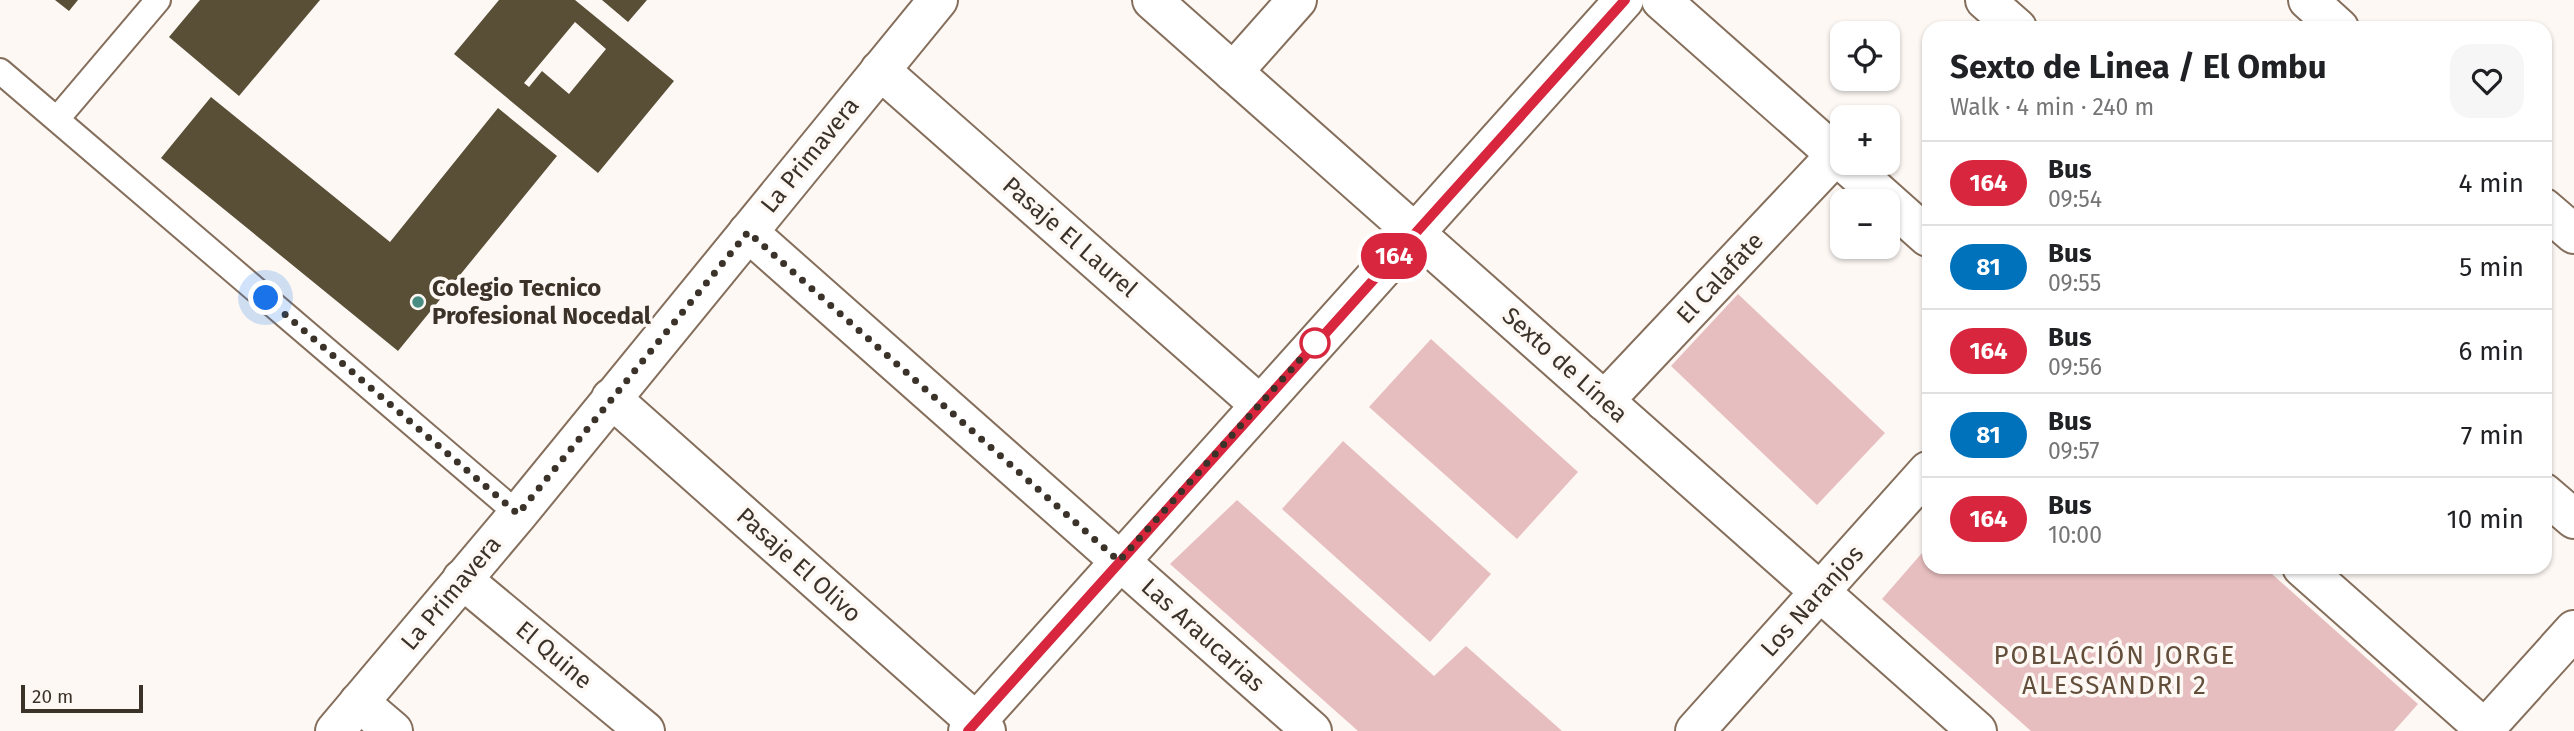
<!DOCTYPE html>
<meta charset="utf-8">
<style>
body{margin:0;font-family:"Fira Sans",sans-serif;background:#f6f6f6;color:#202124;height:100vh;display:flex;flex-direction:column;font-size:26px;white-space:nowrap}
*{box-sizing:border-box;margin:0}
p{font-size:23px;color:#757577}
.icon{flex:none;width:38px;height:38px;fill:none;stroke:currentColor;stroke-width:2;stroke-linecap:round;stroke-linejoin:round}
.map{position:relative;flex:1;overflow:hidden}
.side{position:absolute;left:1922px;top:21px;width:630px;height:553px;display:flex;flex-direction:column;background:#fff;border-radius:21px;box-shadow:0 2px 5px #0004}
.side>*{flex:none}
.badge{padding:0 14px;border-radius:23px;font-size:24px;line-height:46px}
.fabs{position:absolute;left:1830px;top:21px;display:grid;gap:14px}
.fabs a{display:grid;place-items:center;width:70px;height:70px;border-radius:14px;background:#fff;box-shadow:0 2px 5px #0004;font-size:35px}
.scale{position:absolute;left:21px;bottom:18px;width:122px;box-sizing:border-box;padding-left:7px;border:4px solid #3b3229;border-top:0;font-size:19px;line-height:24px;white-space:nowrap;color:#3b3229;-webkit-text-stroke:5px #fdf8f4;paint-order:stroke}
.you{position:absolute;width:35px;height:35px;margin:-18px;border:5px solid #fff;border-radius:50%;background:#1a73e8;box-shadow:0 0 0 10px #1a73e833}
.map>.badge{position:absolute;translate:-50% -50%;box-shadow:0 0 0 4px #fff}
.round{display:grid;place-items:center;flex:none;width:74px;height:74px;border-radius:21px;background:#f6f6f6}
.summary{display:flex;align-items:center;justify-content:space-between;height:119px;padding:0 28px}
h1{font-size:33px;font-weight:700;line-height:52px}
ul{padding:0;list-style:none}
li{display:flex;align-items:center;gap:21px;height:84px;padding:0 28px;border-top:2px solid #e0e0e0}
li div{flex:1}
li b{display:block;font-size:26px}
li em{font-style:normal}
li .badge{min-width:77px;font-weight:700;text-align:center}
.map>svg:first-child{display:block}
.green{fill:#e7bebf}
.building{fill:#594e36;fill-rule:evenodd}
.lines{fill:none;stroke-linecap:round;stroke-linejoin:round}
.service-casing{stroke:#856f5c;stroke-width:28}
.minor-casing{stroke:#856f5c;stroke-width:42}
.tertiary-casing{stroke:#856f5c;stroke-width:42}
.service{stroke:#fff;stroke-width:24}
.minor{stroke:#fff;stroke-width:38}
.tertiary{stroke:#fff;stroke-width:38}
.line-casing{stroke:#fff;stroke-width:16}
.line{stroke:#d7263d;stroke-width:10}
.walk{stroke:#3b3229;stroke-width:7;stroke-dasharray:0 12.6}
.poi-dot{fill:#498d82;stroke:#fdf8f4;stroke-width:2.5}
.stop-dot{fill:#fff;stroke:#d7263d;stroke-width:3.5}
.labels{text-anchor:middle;stroke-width:7;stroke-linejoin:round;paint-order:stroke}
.street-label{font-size:24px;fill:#3b3229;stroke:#fdf8f4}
.poi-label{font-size:24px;font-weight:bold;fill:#3b3229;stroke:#fdf8f4;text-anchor:start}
.neighbourhood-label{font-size:26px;letter-spacing:2px;fill:#624e3b;stroke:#fdf8f4}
</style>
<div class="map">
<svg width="2574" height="731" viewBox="0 0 2574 731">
<rect width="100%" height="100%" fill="#fdf8f4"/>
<!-- green -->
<g class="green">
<path d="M1738,294L1885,433L1817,505L1671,366Z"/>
<path d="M1431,339L1578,472L1517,539L1369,407Z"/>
<path d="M1343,441L1491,574L1430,642L1282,509Z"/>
<path d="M1237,500L1434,676L1466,646L1562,731H1358L1170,564Z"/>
<path d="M1928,546V567H2264L2418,704L2394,731H2031L1882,599Z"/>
</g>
<!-- building -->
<g class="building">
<path d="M55,0H78L69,11Z"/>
<path d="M200,0H320L239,96L169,37Z"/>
<path d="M499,0H575L674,81L598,173L454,54ZM575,22L606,49L569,94L542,71L529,87L524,83Z"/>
<path d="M602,0H647L628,22Z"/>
<path d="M211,97L390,242L498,108L557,156L398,351L161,158Z"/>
</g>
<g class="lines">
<!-- service casing -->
<g class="service-casing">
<g id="service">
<path d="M0,71L518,514"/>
<path d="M57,119L158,0"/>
</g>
</g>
<!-- minor casing -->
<g class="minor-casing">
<g id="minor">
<path d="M1152,0L1977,731"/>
<path d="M1661,0L1843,161"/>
<path d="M1985,0L2017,28"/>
<path d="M2308,0L2339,28"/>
<path d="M880,70L1260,405"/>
<path d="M1233,72L1297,0"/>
<path d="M1845,163L1928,237"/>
<path d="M2544,208L2574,234"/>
<path d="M748,232L1312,731"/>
<path d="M611,398L986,731"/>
<path d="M1604,401L1836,155"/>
<path d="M2544,493L2574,519"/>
<path d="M2302,567L2487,731"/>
<path d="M462,579L645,731"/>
<path d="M359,702L393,731"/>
<path d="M335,731L518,514L938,0"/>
<path d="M1695,731L1928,471"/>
<path d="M2483,731L2574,630"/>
</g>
</g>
<!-- tertiary casing -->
<g class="tertiary-casing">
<path id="tertiary" d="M968,731L1624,0"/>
</g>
<!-- service -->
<use href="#service" class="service"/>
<!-- minor -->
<use href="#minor" class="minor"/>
<!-- tertiary -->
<use href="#tertiary" class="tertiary"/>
</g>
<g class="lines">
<!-- line casing -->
<g class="line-casing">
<path id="line" d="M968,731L1625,0"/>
</g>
<!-- line -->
<use href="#line" class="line"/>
<!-- walk -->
<path class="walk" d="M266,298L518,514L748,232L1119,561L1315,343"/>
</g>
<!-- markers -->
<circle class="poi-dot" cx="418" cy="302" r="7"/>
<circle class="stop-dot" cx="1315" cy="343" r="14"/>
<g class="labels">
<!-- street labels -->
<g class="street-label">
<text transform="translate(810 155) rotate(-51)" y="8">La Primavera</text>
<text transform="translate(1070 237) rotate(41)" y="8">Pasaje El Laurel</text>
<text transform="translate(1720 278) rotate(-47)" y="8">El Calafate</text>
<text transform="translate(1565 365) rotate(42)" y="8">Sexto de Línea</text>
<text transform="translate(799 565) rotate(42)" y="8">Pasaje El Olivo</text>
<text transform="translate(451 593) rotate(-50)" y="8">La Primavera</text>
<text transform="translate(1812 601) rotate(-48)" y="8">Los Naranjos</text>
<text transform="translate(1203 635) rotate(42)" y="8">Las Araucarias</text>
<text transform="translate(554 655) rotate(40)" y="8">El Quine</text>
</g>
<!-- poi labels -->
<g class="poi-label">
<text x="432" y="296">Colegio Tecnico<tspan x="432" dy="28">Profesional Nocedal</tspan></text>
</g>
<!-- neighbourhood labels -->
<g class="neighbourhood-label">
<text x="2115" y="664">POBLACIÓN JORGE<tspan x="2115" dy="30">ALESSANDRI 2</tspan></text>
</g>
</g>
</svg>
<div class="fabs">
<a><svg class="icon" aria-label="locate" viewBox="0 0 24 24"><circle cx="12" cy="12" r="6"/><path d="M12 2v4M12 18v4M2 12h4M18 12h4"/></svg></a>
<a>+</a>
<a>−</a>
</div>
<div class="scale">20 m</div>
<div class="you" style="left:266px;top:298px"></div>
<b class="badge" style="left:1394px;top:256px;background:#d7263d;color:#fff">164</b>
<section class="side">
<div class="summary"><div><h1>Sexto de Linea / El Ombu</h1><p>Walk · 4 min · 240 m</p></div><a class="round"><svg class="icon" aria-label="heart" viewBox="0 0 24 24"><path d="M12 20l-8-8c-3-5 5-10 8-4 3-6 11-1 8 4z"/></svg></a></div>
<ul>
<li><span class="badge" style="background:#d7263d;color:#fff">164</span><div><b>Bus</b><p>09:54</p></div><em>4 min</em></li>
<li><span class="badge" style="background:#0072bc;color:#fff">81</span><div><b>Bus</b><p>09:55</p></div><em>5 min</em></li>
<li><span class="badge" style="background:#d7263d;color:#fff">164</span><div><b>Bus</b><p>09:56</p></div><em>6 min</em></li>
<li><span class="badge" style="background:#0072bc;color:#fff">81</span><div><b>Bus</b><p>09:57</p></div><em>7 min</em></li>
<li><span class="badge" style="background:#d7263d;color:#fff">164</span><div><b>Bus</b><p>10:00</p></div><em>10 min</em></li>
</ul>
</section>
</div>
